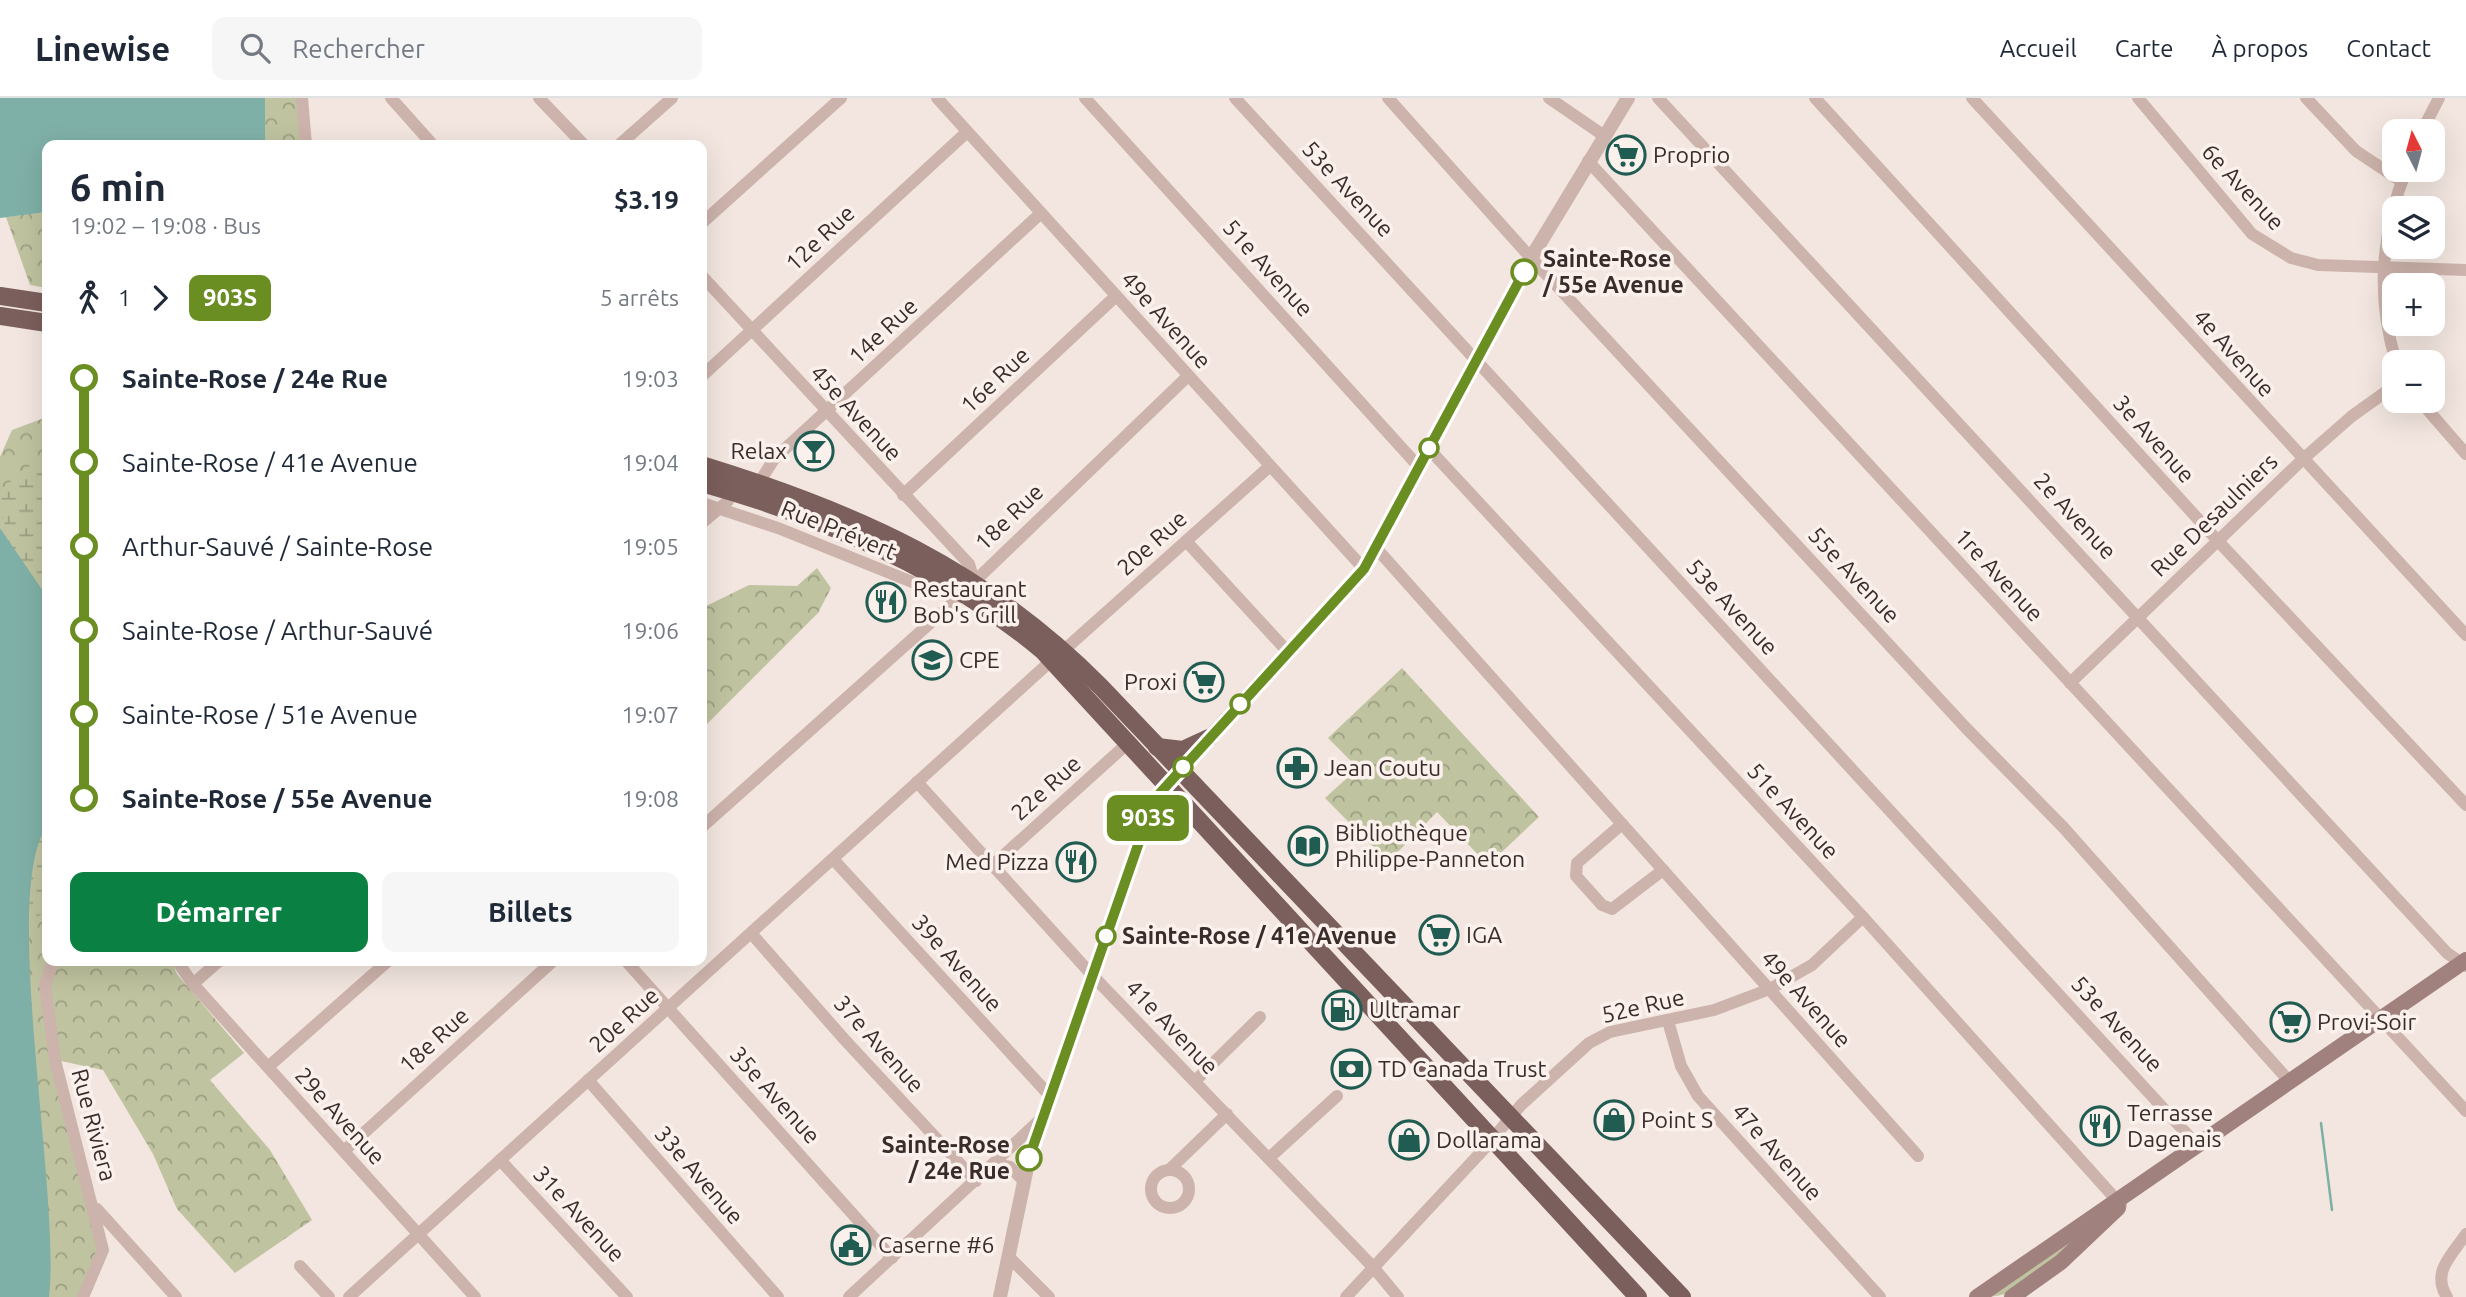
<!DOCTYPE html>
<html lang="fr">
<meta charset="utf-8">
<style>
body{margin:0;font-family:Ubuntu,sans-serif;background:#f6f6f7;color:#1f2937;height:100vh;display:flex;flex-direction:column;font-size:26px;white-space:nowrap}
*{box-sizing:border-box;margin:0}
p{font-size:23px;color:#747a83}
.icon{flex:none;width:38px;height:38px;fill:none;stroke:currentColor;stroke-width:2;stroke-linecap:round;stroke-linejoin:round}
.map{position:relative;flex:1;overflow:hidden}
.side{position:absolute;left:42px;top:42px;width:665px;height:826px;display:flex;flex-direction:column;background:#fff;border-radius:14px;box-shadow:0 7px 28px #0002}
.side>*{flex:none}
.badge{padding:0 14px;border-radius:10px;font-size:24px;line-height:46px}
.needle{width:46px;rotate:354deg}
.controls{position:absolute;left:2382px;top:21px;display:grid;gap:14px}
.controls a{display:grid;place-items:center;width:63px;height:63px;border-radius:14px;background:#fff;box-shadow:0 7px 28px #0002;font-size:35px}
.map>.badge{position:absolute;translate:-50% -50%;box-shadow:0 0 0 4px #fff}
.legs{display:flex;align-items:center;gap:10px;height:77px;padding:0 28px;font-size:23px}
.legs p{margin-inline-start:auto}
.headline{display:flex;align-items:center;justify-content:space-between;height:119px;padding:0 28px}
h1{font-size:38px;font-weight:700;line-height:52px}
.primary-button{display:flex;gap:14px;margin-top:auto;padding:14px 28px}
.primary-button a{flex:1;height:80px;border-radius:14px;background:#0b8043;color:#fff;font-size:28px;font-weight:700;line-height:80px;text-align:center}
.primary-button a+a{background:#f6f6f7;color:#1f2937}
ul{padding:0 28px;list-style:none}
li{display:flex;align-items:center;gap:24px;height:84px;font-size:26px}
li i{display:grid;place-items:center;width:10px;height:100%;margin:0 9px;background:currentColor}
li i::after{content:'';width:18px;height:18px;margin:-9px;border:5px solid;border-radius:50%;background:#fff}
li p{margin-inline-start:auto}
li:first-child i{background:linear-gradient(#0000 50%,currentColor 0)}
li:last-child i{background:linear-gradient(currentColor 50%,#0000 0)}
header{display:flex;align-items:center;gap:42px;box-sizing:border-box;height:98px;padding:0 35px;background:#fff;border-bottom:2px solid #e0e1e3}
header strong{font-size:33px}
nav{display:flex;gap:38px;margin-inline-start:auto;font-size:24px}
.search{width:490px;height:63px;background:#f6f6f7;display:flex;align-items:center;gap:18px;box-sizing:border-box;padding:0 24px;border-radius:14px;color:#747a83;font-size:26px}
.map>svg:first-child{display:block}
.grass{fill:#bfc39f}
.forest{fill:url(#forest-crowns)}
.wetland{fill:url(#wetland-marsh)}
.water{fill:#7fb0a7}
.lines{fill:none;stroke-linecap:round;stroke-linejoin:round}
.stream{stroke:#7fb0a7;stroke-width:2.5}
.minor{stroke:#ccb3ab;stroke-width:12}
.tertiary{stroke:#ccb3ab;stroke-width:14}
.secondary{stroke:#a0817d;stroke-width:16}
.primary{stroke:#7b5f5c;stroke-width:18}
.line-1-casing{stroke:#fff;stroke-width:16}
.line-1{stroke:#6b8e23;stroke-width:10}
.stop-1-dot{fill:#fff;stroke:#6b8e23;stroke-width:3.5}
.labels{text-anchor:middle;stroke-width:7;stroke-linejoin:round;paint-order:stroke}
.poi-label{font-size:23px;fill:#3a2c2a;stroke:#faf1ed;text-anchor:start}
.street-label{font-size:23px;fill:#3a2c2a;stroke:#faf1ed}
.stop-label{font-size:23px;font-weight:bold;fill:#3a2c2a;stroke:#faf1ed;text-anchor:start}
</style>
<header>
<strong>Linewise</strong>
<div class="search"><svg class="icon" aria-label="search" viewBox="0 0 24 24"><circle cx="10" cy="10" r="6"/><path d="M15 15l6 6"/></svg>Rechercher</div>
<nav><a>Accueil</a><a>Carte</a><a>À propos</a><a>Contact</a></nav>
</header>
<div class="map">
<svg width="2466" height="1199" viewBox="0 0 2466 1199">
<defs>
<pattern id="forest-crowns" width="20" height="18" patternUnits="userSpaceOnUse" patternTransform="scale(1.75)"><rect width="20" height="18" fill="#bfc39f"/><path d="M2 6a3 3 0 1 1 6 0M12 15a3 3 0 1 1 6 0" fill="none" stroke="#9c9f82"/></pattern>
<pattern id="wetland-marsh" width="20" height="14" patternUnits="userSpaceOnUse" patternTransform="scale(1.75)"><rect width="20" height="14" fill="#bfc39f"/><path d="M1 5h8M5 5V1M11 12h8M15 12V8" fill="none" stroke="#9c9f82"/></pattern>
</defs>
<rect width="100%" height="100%" fill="#f3e6e0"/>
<!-- grass -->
<path class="grass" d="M2092,1125C2063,1153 2028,1199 1986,1199Z"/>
<!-- forest -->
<g class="forest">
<path d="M265,0H302L306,47H265Z"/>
<path d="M47,114V190L30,187L6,119Z"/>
<path d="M47,319V499L0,430V359L12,332Z"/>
<path d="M817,470L831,490L818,515L702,631V510L749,487L797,488Z"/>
<path d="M1402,570L1539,719L1488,767L1437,714L1388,764L1325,700L1358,670L1328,640Z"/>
<path d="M47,728V863H171L177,876L244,955L210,982L270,1052L312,1122L235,1175L177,1111L153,1056L103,972L56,962L103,1152L83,1199H49L47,1128L20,991L4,833Z"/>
</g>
<!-- wetland -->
<path class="wetland" d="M47,359V814L4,833L20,991L47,1128L49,1198L0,1199V430L8,440C6,429 0,412 2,400C5,381 31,366 47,359Z"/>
<!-- water -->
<g class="water">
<path d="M0,0H265V47H47V114L0,120Z"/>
<path d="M0,430L47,499V728C0,794 61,1093 49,1199H0Z"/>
</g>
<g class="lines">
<!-- stream -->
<path class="stream" d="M2321,1025L2332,1112"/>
<!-- minor -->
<g class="minor">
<path d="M302,0L306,47"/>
<path d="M391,0L433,47"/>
<path d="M539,0L584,47"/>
<path d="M937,0L1364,471"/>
<path d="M1085,0L1419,369"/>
<path d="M1235,0L2197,1047"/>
<path d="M1388,0L1531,160L1966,630L2063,729L2289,983"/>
<path d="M1549,0L1603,37"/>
<path d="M1658,0L2447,855L2466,868"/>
<path d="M1815,0L2218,443L2466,707"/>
<path d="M1972,0L2466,537"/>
<path d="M2138,0L2252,136L2291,160L2318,167L2466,172"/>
<path d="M2306,0L2356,53L2401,83"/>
<path d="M2422,33L2439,0"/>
<path d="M619,47L672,0"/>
<path d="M1588,63L2466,1013"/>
<path d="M702,125L841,0"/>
<path d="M702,178L969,466L974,483"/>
<path d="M2396,264C2376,198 2381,137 2406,72"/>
<path d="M702,278L967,34"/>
<path d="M2420,303L2466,356"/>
<path d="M1429,351L1863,819L2121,1107"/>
<path d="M759,385L774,361L1041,115"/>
<path d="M903,397L1116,198"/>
<path d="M702,405L778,430L932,492L955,494"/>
<path d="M702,425L728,403L732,394"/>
<path d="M1186,443L1288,554"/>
<path d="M1377,451L1918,1058"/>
<path d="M1063,553L1270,368"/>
<path d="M2070,585L2303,361L2352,318L2394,288"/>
<path d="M917,684L1092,877L1373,1169L1398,1199"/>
<path d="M1622,726L1577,765L1576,778L1602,807L1612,811L1663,772"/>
<path d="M702,729L947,510L1188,278"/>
<path d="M833,761L1050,998"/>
<path d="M993,767L1128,645"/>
<path d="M751,835L844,941L976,1083"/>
<path d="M53,863L45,887L55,962L103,1152L83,1199"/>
<path d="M177,863L193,886L475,1199"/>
<path d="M626,863L892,1160"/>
<path d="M193,886L219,863"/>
<path d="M1668,923L1681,968L1698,998L1880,1199"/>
<path d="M268,969L388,863"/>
<path d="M588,982L778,1199"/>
<path d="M1195,983L1260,919"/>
<path d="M344,1053L553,863"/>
<path d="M1269,1060L1337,998"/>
<path d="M500,1062L627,1199"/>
<path d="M995,1066L1010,1069L1023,1082"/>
<path d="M1169,1072L1227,1016"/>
<circle cx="1170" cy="1091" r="19"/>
<path d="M97,1111L176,1199"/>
<path d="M1008,1158L1049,1199"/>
<path d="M300,1168L329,1199"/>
<path d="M349,1199L1052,562"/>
<path d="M849,1199L1041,1021"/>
<path d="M1346,1199L1484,1051L1521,1007L1589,945L1610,934L1714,912L1770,891L1812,867L1863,819"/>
<path d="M2447,1199C2431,1174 2452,1157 2466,1136"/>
</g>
<!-- tertiary -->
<path class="tertiary" d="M1000,1199L1029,1060L1153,707L1165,687L1364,471L1531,160L1628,0"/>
<!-- secondary -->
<g class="secondary">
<path d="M1977,1199L2466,862"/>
<path d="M2012,1199L2061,1164L2118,1110"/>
</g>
<!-- primary -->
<g class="primary">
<path d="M0,198L47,205"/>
<path d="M0,218L47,225"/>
<path d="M702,367C858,415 984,471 1101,589L1682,1199"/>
<path d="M702,385C823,419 945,471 1042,552L1638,1199"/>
<path d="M1157,649L1183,652L1209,640"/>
<path d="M1146,723L1169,713L1193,717"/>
</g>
</g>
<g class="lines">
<!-- line-1 casing -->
<g class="line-1-casing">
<path id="line-1" d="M1029,1060L1145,727L1160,695L1364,471L1524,174"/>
</g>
<!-- line-1 -->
<use href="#line-1" class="line-1"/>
</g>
<!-- icons -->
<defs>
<g id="supermarket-ring" transform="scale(2.0125)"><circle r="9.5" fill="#faf1ed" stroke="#205c52" stroke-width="1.5"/><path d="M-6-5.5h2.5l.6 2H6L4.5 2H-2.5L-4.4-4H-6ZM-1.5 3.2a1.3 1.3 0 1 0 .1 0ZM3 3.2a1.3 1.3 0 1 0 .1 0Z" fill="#205c52"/></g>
<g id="bar-ring" transform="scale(2.0125)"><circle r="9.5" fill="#faf1ed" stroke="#205c52" stroke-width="1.5"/><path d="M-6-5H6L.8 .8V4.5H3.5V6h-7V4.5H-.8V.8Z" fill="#205c52"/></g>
<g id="restaurant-ring" transform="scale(2.0125)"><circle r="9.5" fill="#faf1ed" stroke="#205c52" stroke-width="1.5"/><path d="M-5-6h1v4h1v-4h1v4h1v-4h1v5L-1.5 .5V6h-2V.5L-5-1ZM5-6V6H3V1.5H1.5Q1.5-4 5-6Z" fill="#205c52"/></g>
<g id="school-ring" transform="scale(2.0125)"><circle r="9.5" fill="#faf1ed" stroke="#205c52" stroke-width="1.5"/><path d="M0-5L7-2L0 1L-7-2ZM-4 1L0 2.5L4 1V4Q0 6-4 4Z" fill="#205c52"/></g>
<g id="pharmacy-ring" transform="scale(2.0125)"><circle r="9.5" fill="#faf1ed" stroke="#205c52" stroke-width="1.5"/><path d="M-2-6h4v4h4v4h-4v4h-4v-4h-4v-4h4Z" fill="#205c52"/></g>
<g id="library-ring" transform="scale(2.0125)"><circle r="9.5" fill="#faf1ed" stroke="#205c52" stroke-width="1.5"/><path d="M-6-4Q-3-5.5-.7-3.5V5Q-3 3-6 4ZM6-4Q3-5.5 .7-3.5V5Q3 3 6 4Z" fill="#205c52"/></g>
<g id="fuel-ring" transform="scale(2.0125)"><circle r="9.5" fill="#faf1ed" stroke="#205c52" stroke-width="1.5"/><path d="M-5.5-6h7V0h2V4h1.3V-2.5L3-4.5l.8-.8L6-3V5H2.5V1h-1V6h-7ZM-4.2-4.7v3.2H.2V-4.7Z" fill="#205c52"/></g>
<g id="bank-ring" transform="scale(2.0125)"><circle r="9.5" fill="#faf1ed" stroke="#205c52" stroke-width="1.5"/><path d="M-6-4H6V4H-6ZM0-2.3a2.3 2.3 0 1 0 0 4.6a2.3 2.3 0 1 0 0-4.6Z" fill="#205c52"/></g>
<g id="shop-ring" transform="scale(2.0125)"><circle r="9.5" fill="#faf1ed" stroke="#205c52" stroke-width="1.5"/><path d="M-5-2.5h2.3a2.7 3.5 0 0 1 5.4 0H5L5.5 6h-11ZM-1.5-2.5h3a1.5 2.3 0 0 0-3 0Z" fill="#205c52"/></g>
<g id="civic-ring" transform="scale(2.0125)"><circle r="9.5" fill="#faf1ed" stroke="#205c52" stroke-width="1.5"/><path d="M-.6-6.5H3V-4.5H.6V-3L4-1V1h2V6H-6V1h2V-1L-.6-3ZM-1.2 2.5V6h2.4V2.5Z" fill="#205c52"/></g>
</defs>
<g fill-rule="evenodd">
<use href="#supermarket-ring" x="1626" y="57"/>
<use href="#bar-ring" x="814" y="353"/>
<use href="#restaurant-ring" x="886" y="504"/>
<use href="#school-ring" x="932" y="562"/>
<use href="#supermarket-ring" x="1204" y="584"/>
<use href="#pharmacy-ring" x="1297" y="670"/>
<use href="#library-ring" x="1308" y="748"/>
<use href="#restaurant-ring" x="1076" y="764"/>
<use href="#supermarket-ring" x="1439" y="837"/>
<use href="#fuel-ring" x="1342" y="912"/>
<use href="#supermarket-ring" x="2290" y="924"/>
<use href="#bank-ring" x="1351" y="971"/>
<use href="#shop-ring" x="1614" y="1022"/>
<use href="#restaurant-ring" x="2100" y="1028"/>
<use href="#shop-ring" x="1409" y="1042"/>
<use href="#civic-ring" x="851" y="1147"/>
</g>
<!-- markers -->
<g class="stop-1-dot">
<circle cx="1524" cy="174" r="12"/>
<circle cx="1429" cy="350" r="9"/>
<circle cx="1240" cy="606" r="9"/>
<circle cx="1183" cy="669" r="9"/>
<circle cx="1106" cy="838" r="9"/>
<circle cx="1029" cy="1060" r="12"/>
</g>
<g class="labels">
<!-- poi labels -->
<g class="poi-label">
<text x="1653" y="65">Proprio</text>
<text x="787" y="361" text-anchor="end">Relax</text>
<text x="913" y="499">Restaurant<tspan x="913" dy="26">Bob's Grill</tspan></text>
<text x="959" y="570">CPE</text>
<text x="1177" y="592" text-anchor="end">Proxi</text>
<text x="1324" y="678">Jean Coutu</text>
<text x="1335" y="743">Bibliothèque<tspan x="1335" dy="26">Philippe-Panneton</tspan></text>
<text x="1049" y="772" text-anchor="end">Med Pizza</text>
<text x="1466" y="845">IGA</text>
<text x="1369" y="920">Ultramar</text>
<text x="2317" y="932">Provi-Soir</text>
<text x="1378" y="979">TD Canada Trust</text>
<text x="2127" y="1023">Terrasse<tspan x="2127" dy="26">Dagenais</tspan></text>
<text x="1641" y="1030">Point S</text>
<text x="1436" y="1050">Dollarama</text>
<text x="878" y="1155">Caserne #6</text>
</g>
<!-- street labels -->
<g class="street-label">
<text transform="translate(2243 89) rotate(47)" y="8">6e Avenue</text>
<text transform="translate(1348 91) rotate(47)" y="8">53e Avenue</text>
<text transform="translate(820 140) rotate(-43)" y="8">12e Rue</text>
<text transform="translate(1268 170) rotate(48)" y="8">51e Avenue</text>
<text transform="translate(1166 222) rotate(48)" y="8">49e Avenue</text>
<text transform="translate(883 233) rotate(-43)" y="8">14e Rue</text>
<text transform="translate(2234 255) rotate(48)" y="8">4e Avenue</text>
<text transform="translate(995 282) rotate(-43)" y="8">16e Rue</text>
<text transform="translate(856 315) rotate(47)" y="8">45e Avenue</text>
<text transform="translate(2154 341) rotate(48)" y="8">3e Avenue</text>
<text transform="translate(2214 417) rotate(-44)" y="8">Rue Desaulniers</text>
<text transform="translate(2075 418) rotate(47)" y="8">2e Avenue</text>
<text transform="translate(1009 419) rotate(-44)" y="8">18e Rue</text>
<text transform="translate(839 432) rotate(22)" y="8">Rue Prévert</text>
<text transform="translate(1152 445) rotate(-42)" y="8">20e Rue</text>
<text transform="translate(1854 477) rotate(47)" y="8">55e Avenue</text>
<text transform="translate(1999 477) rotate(47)" y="8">1re Avenue</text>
<text transform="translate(1732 509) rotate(47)" y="8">53e Avenue</text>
<text transform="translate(1046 690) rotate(-42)" y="8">22e Rue</text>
<text transform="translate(1793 713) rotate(47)" y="8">51e Avenue</text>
<text transform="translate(957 865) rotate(48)" y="8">39e Avenue</text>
<text transform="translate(1806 901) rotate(48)" y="8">49e Avenue</text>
<text transform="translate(1643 908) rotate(-13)" y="8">52e Rue</text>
<text transform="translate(624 922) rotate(-42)" y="8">20e Rue</text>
<text transform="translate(2117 926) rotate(47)" y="8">53e Avenue</text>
<text transform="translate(1172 929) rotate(46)" y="8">41e Avenue</text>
<text transform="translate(434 942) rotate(-42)" y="8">18e Rue</text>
<text transform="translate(879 946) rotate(48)" y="8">37e Avenue</text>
<text transform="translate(775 997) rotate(48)" y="8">35e Avenue</text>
<text transform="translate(340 1018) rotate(48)" y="8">29e Avenue</text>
<text transform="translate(94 1027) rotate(75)" y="8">Rue Riviera</text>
<text transform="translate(1777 1054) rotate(48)" y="8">47e Avenue</text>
<text transform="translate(699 1077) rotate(49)" y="8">33e Avenue</text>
<text transform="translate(579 1116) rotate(47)" y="8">31e Avenue</text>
</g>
<!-- stop labels -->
<g class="stop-label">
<text x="1543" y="169">Sainte-Rose<tspan x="1543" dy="26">/ 55e Avenue</tspan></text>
<text x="1122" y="846">Sainte-Rose / 41e Avenue</text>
<text x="1010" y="1055" text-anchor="end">Sainte-Rose<tspan x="1010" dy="26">/ 24e Rue</tspan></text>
</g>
</g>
</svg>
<div class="controls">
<a><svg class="needle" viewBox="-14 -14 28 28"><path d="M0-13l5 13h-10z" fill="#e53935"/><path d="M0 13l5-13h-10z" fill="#747a83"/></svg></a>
<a><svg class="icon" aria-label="layers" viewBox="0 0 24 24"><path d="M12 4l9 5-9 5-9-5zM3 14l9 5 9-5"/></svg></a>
<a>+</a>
<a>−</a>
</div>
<b class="badge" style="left:1148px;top:720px;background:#6b8e23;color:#fff">903S</b>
<section class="side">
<div class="headline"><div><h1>6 min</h1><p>19:02 – 19:08 · Bus</p></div><b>$3.19</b></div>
<div class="legs"><svg class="icon" aria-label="walk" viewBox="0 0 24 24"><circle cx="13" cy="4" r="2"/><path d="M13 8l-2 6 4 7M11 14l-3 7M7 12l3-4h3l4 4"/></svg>1<svg class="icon" aria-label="forward" viewBox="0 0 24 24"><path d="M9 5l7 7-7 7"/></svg><b class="badge" style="background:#6b8e23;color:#fff">903S</b><p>5 arrêts</p></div>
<ul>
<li><i style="color:#6b8e23"></i><b>Sainte-Rose / 24e Rue</b><p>19:03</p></li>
<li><i style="color:#6b8e23"></i><span>Sainte-Rose / 41e Avenue</span><p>19:04</p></li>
<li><i style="color:#6b8e23"></i><span>Arthur-Sauvé / Sainte-Rose</span><p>19:05</p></li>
<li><i style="color:#6b8e23"></i><span>Sainte-Rose / Arthur-Sauvé</span><p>19:06</p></li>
<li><i style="color:#6b8e23"></i><span>Sainte-Rose / 51e Avenue</span><p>19:07</p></li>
<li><i style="color:#6b8e23"></i><b>Sainte-Rose / 55e Avenue</b><p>19:08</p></li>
</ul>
<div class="primary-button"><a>Démarrer</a><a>Billets</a></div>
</section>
</div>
